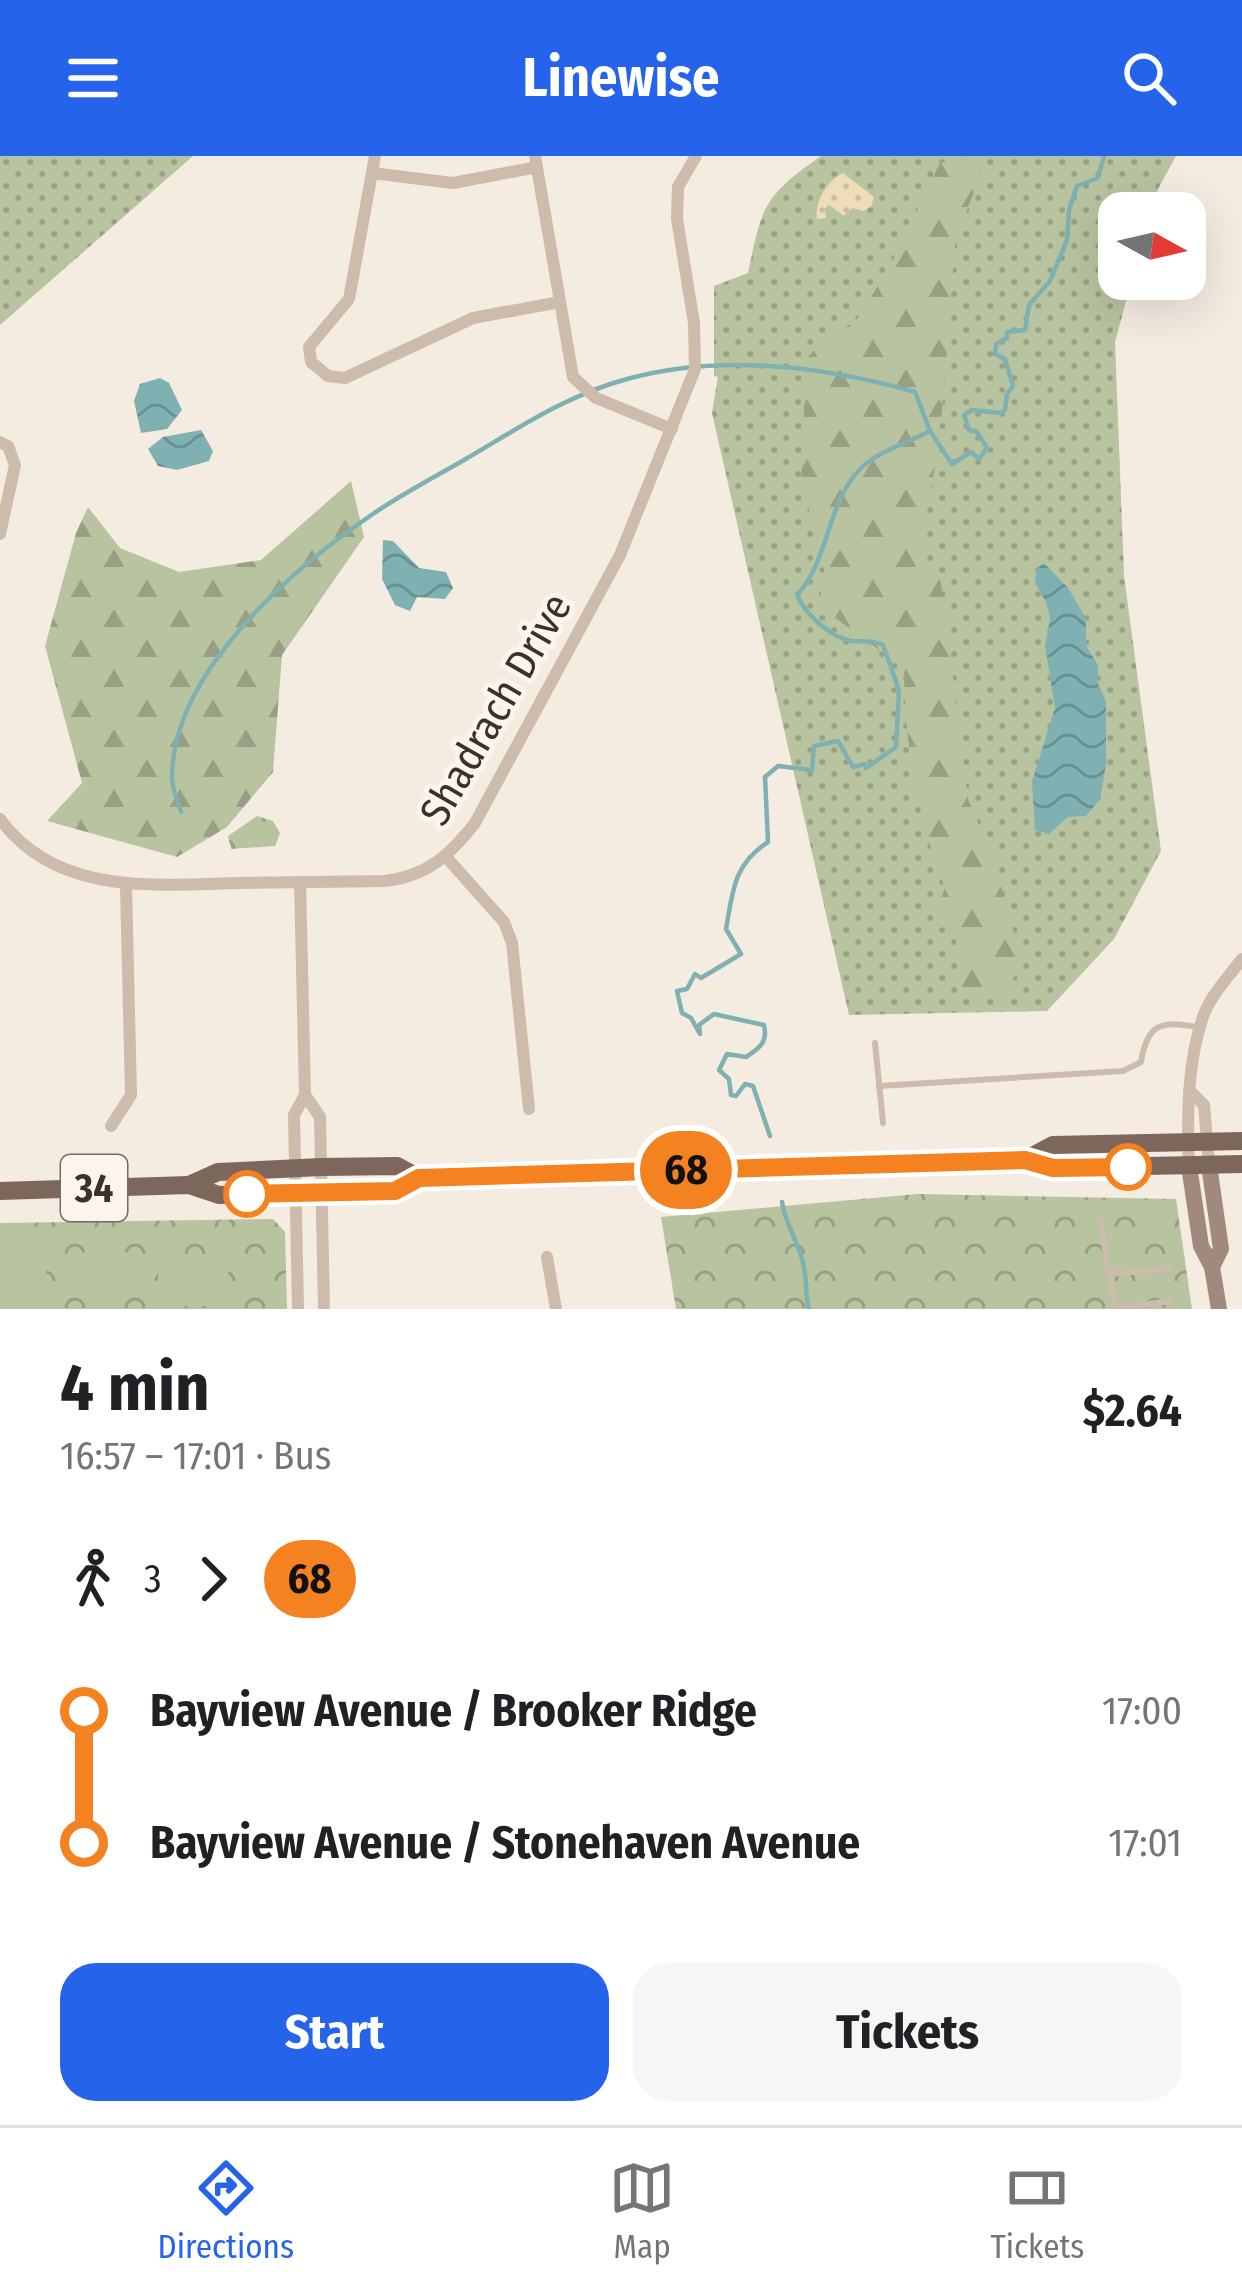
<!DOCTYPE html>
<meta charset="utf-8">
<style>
body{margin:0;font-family:"Fira Sans Condensed",sans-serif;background:#f6f6f6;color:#202124;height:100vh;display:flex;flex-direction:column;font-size:45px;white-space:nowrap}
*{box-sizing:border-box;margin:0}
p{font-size:39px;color:#757577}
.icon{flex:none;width:66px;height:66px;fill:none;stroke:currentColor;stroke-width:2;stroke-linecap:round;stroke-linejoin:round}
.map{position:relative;height:1153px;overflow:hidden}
.drawer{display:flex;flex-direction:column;background:#fff;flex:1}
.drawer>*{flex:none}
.badge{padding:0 24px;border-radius:39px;font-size:42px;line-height:78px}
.needle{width:78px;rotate:98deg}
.fabs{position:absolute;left:1098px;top:36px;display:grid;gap:24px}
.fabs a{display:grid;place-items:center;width:108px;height:108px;border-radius:24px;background:#fff;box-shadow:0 12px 48px #0002;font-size:60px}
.map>.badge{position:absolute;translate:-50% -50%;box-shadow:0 0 0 6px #fff}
.legs{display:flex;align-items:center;gap:18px;height:132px;padding:0 60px;font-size:39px}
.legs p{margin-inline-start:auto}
.headline{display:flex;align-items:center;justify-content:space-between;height:204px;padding:0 60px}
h1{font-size:66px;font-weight:700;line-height:90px}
.button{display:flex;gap:24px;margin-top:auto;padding:24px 60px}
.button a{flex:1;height:138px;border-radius:36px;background:#2563eb;color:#fff;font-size:48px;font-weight:700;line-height:138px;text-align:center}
.button a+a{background:#f6f6f6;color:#202124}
ul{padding:0 60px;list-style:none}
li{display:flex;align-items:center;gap:42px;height:132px;font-size:45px}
li i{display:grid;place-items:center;width:18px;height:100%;margin:0 15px;background:currentColor}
li i::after{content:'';width:30px;height:30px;margin:-15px;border:9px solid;border-radius:50%;background:#fff}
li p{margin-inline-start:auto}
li:first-child i{background:linear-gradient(#0000 50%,currentColor 0)}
li:last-child i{background:linear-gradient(currentColor 50%,#0000 0)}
header{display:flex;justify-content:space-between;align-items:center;height:156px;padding:0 60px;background:#2563eb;color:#fff;font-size:54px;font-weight:700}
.tabs{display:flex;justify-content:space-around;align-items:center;height:168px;border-top:3px solid #e0e0e0;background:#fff;font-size:33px;color:#757577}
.tabs a{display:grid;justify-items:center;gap:6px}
.tabs .current{color:#2563eb}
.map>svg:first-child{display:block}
.grass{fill:url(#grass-dots)}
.forest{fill:url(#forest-firs)}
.sand{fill:url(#sand-dots)}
.park{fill:url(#park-crowns)}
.garden{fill:#b8c4a0}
.water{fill:url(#water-waves)}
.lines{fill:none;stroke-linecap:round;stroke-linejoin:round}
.stream{stroke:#7fb0b2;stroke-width:4.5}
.lane{stroke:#cdbbac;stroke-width:6}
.street{stroke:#cdbbac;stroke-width:12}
.secondary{stroke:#a18a7d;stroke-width:16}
.primary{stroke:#7d675c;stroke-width:18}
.line-1-casing{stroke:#fff;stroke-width:27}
.line-1{stroke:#f58220;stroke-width:18}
.stop-1-dot{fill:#fff;stroke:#f58220;stroke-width:6}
.labels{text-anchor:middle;stroke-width:10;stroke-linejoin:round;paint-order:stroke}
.shield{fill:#fbf5ee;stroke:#756b66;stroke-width:3}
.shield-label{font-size:39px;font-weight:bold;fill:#3b302b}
.street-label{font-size:42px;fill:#3b302b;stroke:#fbf5ee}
</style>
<header><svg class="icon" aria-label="menu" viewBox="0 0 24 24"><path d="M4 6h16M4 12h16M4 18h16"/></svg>Linewise<svg class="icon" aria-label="search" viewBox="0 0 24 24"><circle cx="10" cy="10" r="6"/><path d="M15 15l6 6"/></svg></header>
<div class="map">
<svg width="1242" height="1153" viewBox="0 0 1242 1153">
<defs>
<pattern id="grass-dots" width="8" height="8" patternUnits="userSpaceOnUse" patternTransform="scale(3)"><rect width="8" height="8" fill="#b8c4a0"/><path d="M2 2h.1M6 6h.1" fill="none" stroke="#97a083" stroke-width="1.8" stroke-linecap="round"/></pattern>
<pattern id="forest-firs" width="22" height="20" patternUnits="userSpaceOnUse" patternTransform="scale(3)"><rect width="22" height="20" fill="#b8c4a0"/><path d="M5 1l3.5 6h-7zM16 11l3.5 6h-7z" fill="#97a083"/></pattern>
<pattern id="sand-dots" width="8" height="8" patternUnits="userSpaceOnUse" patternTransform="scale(3)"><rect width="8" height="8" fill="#efdcb8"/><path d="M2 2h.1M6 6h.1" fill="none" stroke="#cebd9e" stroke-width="1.8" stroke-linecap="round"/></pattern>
<pattern id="park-crowns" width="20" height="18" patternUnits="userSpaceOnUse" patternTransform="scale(3)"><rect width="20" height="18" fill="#b8c4a0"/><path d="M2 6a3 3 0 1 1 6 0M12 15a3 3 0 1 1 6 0" fill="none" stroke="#97a083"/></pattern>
<pattern id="water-waves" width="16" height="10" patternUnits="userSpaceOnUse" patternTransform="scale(3)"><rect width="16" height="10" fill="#7fb0b2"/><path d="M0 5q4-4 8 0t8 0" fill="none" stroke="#699091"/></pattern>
</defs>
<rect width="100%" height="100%" fill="#f4ebe1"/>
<!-- grass -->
<g class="grass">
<path d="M0,0H193L0,169Z"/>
<path d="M821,0H1176L1158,33L1151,57H1119V123H1132L1115,186L1124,420L1161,695L1114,783L1047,855L849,859L712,257L718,221L714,220V130L748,117C762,49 764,40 821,0Z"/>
</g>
<!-- forest -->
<g class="forest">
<path d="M987,1L955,86L942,254L931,338L920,369L926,405L940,419L968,643L993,702L1022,807L1003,841L960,836L956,782L933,763L945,732C917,658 905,591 904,512L819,450L825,410L801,327L806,203L830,178L855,166L888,114L940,7Z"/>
<path d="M351,325L364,381L282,499L273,616L227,671L177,701L47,665L82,627L45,490L76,377L88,351L120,392L179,416L261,404Z"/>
</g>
<!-- sand -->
<path class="sand" d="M843,17L874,41L871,51L864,55L852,52L844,60L829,49L825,52L826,62L817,63C814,45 828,24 843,17Z"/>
<!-- park -->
<g class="park">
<path d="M257,660L273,665L280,677L275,690L231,693L228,680Z"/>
<path d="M918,1038L1176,1043L1192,1153H676L661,1061Z"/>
<path d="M273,1063L285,1076L287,1153H0V1067Z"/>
</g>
<!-- garden -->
<g class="garden">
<path d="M43,1084L50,1153H0V1086Z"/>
<path d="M137,1096V1131L68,1133L67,1097Z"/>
<path d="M228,1112L229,1149L159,1151L158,1114Z"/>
</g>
<!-- water -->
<g class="water">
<path d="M160,222L169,227L182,254L167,273L141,277L134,245L140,228Z"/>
<path d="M201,274L213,295L209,305L177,314L158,310L148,293L163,281Z"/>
<path d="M383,384L393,385L419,412L446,416L453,432L445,443L417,441L410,455L395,449L382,423Z"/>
<path d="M1044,407L1068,432L1086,462V489L1098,510V528L1106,545V608L1100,643L1086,660L1068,661L1049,678L1035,674L1032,626L1055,552L1045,489L1050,463L1047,448L1035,427L1037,412Z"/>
</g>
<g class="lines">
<!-- stream -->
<g class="stream">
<path d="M181,656C177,645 172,632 172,621C172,517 291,414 370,360C400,339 433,322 464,304C517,273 567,239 627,223C721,197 822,210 915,236L930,275L952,308L971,296L979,303L987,292L977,276L969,274L964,259L972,254L1001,257L1005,254L1007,238L1013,230L1005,203L995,198L996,188L1007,182V176L1025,174L1029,149L1050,125L1067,84L1069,54L1077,30L1098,22L1104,0"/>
<path d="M770,980L753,930L745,928L736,940L731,939L729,923L719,914L727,898L746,901C760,892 768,886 764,869L714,858L699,869L700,878L691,862L682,857L677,835L687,833L695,818L701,822L741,798L726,773C733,735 733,709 768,686L765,621L778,610L812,614L814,590L838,585L853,611L864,608L866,612L896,591L899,534L883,489C871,484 865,486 852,485C831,482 805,458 797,439C830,404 826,346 862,311C879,295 910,286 930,275"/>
<path d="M782,1046C785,1067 796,1082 802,1103C808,1120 804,1137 809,1153"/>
</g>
<!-- lane -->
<g class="lane">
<path d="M875,887L883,967"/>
<path d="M879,930L1123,915L1141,906C1147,868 1161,864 1197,871"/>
<path d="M1100,1064L1109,1118"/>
<path d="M1115,1153L1170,1145"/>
<path d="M1116,1153L1109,1118L1170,1113"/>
</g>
<!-- street -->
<g class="street">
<path d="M375,0L349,143L309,191L311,206L328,220L345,222L473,162L560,146"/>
<path d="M535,0L573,221L596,242L672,273"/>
<path d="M372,17L453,27L537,11"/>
<path d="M0,286L8,290L15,309L0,378"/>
<path d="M0,663C56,740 154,729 237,727C286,726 336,726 385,725C427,720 449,700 475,667L620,399L695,213L694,167L677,63L678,31L696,0"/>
<path d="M447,702L504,766L512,787L529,953"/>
<path d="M1192,937L1204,949L1209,1009"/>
<path d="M305,939L320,961L324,1153"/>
<path d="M111,970L131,939L126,730"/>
<path d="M1189,1010C1187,961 1187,905 1204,858C1212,838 1229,820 1242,803"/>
<path d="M547,1101L556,1153"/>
<path d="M298,1153L294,959L305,939L300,726"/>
</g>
<!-- secondary -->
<g class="secondary">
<path d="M1209,1009L1221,1093L1212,1111"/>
<path d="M1189,1010L1201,1090L1212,1111L1219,1153"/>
</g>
<!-- primary -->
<g class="primary">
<path d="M1025,1004L1053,989L1242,985"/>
<path d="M189,1029L218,1016L321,1011L397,1010L419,1022"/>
<path d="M0,1035L189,1029L219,1039L395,1035L419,1022L1025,1004L1053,1012L1242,1008"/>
</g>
</g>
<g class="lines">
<!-- line-1 casing -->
<g class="line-1-casing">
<path id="line-1" d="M247,1038L395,1035L419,1022L1025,1004L1053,1012L1128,1011"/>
</g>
<!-- line-1 -->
<use href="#line-1" class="line-1"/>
</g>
<!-- markers -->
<g class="stop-1-dot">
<circle cx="1128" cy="1011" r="21"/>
<circle cx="247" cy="1038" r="21"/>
</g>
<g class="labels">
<!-- shield labels -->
<rect class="shield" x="61" y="999" width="66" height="66" rx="9"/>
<g class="shield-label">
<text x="94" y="1046">34</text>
</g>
<!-- street labels -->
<g class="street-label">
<text transform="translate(495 553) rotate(-60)" y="15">Shadrach Drive</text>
</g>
</g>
</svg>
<div class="fabs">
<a><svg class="needle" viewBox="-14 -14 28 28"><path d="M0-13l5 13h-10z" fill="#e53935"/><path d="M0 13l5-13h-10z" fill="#757577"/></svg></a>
</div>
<b class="badge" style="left:686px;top:1014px;background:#f58220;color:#111">68</b>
</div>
<section class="drawer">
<div class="headline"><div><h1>4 min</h1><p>16:57 – 17:01 · Bus</p></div><b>$2.64</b></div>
<div class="legs"><svg class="icon" aria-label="walk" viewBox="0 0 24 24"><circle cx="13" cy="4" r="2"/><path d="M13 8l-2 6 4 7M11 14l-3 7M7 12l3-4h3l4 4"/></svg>3<svg class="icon" aria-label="forward" viewBox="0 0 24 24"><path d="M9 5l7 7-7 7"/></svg><b class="badge" style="background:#f58220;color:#111">68</b></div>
<ul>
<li><i style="color:#f58220"></i><b>Bayview Avenue / Brooker Ridge</b><p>17:00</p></li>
<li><i style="color:#f58220"></i><b>Bayview Avenue / Stonehaven Avenue</b><p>17:01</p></li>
</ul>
<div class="button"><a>Start</a><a>Tickets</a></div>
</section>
<nav class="tabs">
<a class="current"><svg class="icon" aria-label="directions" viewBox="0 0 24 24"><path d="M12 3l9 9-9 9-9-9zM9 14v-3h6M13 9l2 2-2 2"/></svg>Directions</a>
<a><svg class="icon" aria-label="map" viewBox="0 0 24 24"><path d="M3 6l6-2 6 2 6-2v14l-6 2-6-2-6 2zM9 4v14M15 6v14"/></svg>Map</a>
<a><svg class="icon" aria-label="tickets" viewBox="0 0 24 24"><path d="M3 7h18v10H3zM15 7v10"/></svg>Tickets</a>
</nav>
